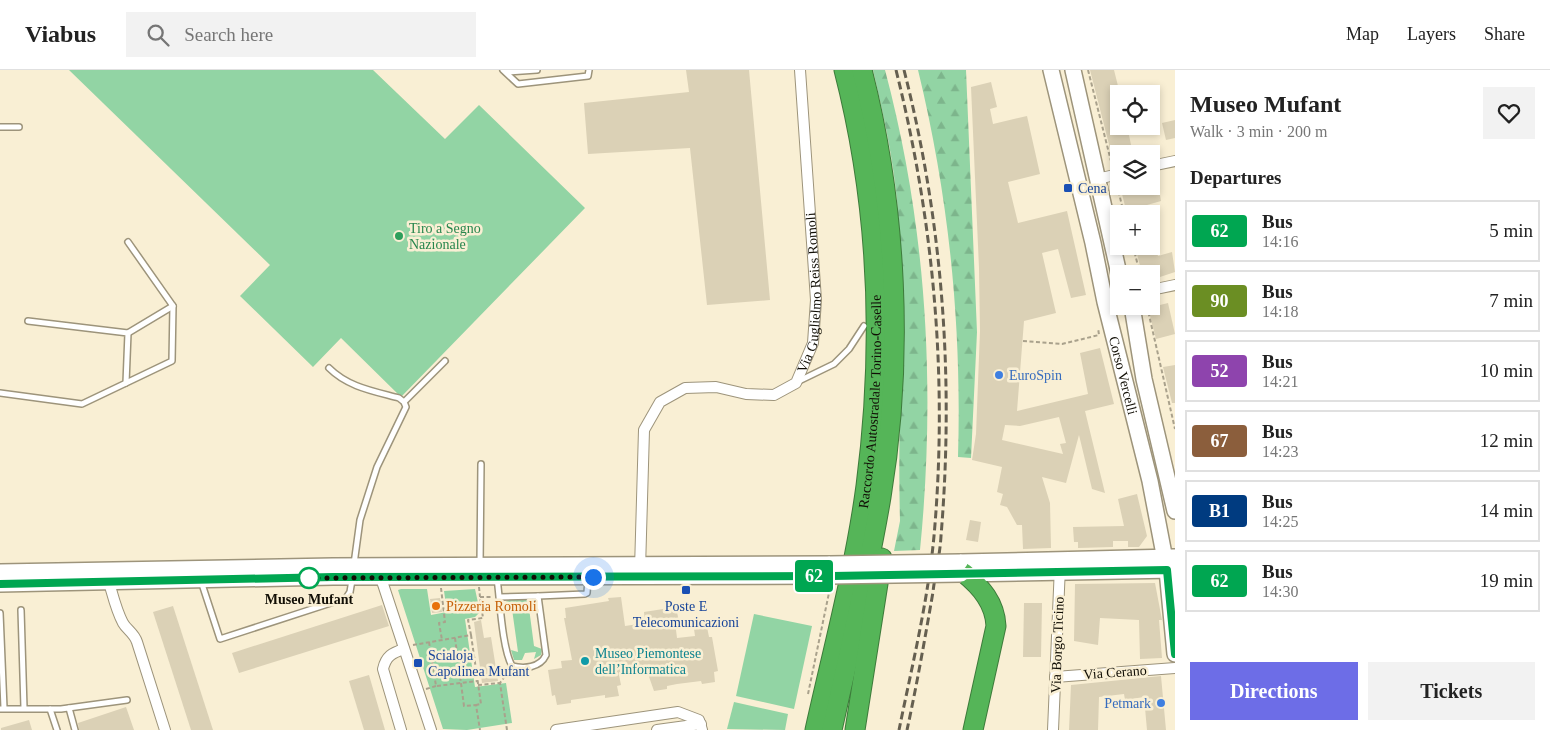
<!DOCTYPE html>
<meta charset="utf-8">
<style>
body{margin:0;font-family:Georgia,serif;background:#f2f2f2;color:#222;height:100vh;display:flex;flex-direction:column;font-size:19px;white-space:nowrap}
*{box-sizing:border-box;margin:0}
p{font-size:16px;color:#767676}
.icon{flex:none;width:28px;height:28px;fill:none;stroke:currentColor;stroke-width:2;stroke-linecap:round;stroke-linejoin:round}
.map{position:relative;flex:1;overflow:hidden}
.sheet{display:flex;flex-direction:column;background:#fff;width:375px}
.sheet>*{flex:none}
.badge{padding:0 10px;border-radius:4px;font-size:18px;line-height:32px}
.tools{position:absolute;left:1110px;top:15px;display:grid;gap:10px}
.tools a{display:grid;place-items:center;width:50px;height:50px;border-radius:0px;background:#fff;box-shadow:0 2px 8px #0003;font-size:25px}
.you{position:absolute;width:25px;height:25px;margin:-12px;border:4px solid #fff;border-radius:50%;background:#1a73e8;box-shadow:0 0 0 8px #1a73e833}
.map>.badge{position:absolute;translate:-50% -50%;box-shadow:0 0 0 2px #fff}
h2{padding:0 15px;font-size:19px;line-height:45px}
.round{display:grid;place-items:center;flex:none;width:52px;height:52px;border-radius:0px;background:#f2f2f2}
.overview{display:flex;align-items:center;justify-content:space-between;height:85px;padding:0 15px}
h1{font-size:24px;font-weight:700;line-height:38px}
.primary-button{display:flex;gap:10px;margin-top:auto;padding:10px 15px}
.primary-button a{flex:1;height:58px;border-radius:0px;background:#6d6de7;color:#fff;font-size:20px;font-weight:700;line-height:58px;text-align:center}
.primary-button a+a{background:#f2f2f2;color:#222}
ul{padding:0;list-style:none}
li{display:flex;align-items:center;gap:15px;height:62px;margin:0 10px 8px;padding:0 5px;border:2px solid #e0e0e0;border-radius:0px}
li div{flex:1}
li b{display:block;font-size:19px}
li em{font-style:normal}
li .badge{min-width:55px;font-weight:700;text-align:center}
header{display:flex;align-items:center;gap:30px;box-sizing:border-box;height:70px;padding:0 25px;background:#fff;border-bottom:1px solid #e0e0e0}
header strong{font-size:24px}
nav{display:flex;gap:28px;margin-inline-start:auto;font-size:18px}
.search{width:350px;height:45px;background:#f2f2f2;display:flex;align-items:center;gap:12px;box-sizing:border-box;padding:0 18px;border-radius:0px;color:#767676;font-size:19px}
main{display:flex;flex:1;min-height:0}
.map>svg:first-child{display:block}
.forest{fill:url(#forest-firs)}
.green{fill:#92d4a4}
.building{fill:#dbd1b6;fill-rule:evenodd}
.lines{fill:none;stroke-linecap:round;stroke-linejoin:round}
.lane-casing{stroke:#9d947b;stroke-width:8}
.street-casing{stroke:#9d947b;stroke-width:12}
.secondary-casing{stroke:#9d947b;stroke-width:18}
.highway-casing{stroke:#3d7b3b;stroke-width:21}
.path{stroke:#a9a18c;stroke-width:2;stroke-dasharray:4 2.5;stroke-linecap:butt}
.lane{stroke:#fff;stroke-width:5}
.street{stroke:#fff;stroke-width:10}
.secondary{stroke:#fff;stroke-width:15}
.highway{stroke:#55b558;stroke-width:19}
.rail{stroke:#655f50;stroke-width:3;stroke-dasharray:8 4;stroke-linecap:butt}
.secondary-bridge-casing{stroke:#9d947b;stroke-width:18;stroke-linecap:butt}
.secondary-bridge{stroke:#fff;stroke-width:15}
.line-casing{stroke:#fff;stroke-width:11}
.line{stroke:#00a651;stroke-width:8}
.walk{stroke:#110e05;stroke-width:5;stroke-dasharray:0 9}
.transit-dot{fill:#1a4fb4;stroke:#f9efd4;stroke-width:2}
.leisure-dot{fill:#2e9e5b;stroke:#f9efd4;stroke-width:2}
.shop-dot{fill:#3f7fe0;stroke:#f9efd4;stroke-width:2}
.stop-dot{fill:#fff;stroke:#00a651;stroke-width:2.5}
.food-dot{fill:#e8710a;stroke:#f9efd4;stroke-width:2}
.culture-dot{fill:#0f9aa8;stroke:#f9efd4;stroke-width:2}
.labels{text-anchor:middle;stroke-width:5;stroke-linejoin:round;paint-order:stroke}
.transit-label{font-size:14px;fill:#164399;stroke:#f9efd4;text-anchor:start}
.leisure-label{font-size:14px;fill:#27864d;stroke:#f9efd4;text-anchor:start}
.street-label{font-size:14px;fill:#110e05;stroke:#f9efd4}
.shop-label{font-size:14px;fill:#366cbe;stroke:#f9efd4;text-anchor:start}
.stop-label{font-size:14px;font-weight:bold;fill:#110e05;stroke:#f9efd4}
.food-label{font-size:14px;fill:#c56008;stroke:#f9efd4;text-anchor:start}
.culture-label{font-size:14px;fill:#0d838f;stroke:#f9efd4;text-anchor:start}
</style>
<header>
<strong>Viabus</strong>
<div class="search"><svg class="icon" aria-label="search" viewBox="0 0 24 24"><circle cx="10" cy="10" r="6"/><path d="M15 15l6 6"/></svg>Search here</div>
<nav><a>Map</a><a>Layers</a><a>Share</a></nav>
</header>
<main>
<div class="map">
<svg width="1175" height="660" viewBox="0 0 1175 660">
<defs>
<pattern id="forest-firs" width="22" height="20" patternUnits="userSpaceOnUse" patternTransform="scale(1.25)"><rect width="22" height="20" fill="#92d4a4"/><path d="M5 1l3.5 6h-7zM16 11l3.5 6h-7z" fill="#7db58c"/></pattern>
</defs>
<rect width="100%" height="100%" fill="#f9efd4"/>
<!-- forest -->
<g class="forest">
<path d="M873,0H885C927,157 936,319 920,480L894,481L900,451C897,344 905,237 897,131C893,87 883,43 873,0Z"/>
<path d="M918,0H966L977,262L971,388L958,387C962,256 949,127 918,0Z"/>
</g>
<!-- green -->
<g class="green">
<path d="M69,0H373L445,69L479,35L585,138L401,327L341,268L313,297L240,226L270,195Z"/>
<path d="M401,519H427L431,545L447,542L444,521L475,519L480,542L475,547L465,549L475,617L506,613L512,653L467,660L443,659L398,520Z"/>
<path d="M509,528L531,529L536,533V539L529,538L534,576L542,579L541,585L534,589L536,582L525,583L522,590H514L511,580L518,582L512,539L504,535Z"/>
<path d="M754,544L812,556L794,639L736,626Z"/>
<path d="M734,632L788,644L785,660L727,659Z"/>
</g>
<!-- building -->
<g class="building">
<path d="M686,0H749L770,230L707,235L690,78L588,84L584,33L689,22Z"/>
<path d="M1090,0H1114L1119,20V56H1127L1133,84H1119V97L1115,98Z"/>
<path d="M991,12L997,37L990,39L993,54L1027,46L1040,104L1008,112L1018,153L1067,141L1086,225L1071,228L1058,179L1042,183L1056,243L1024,251L1017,341L1088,324L1080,283L1100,278L1114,334L1085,341L1105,423L1092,419L1079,365L1066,413L1042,407L1050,433L1051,478L1023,479L1022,455H1017L1007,437L1000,435L1003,424L997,422L1002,397L972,390L976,364L980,261L979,198L971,17ZM1059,347L1066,373L1060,374L1063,384L1002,370L1005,355L1020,356Z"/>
<path d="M1175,50V68L1166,70L1162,53Z"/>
<path d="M1151,103L1159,118L1161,131L1147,135L1151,144H1127L1120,116H1151Z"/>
<path d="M1135,176H1156L1158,186L1172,182L1175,202L1151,210V204H1142Z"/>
<path d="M1168,233L1175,264L1156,269L1148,238Z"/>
<path d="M1175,295V333H1172L1163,297Z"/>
<path d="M1137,424L1147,466L1139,477H1128V471H1113V477L1078,478V472H1074L1073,457L1124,456L1118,429Z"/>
<path d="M970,450L981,452L978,472L966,470Z"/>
<path d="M1155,513L1162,550H1159L1162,588L1140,589L1139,550L1100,548L1098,575L1074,571L1075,514Z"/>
<path d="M621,527L625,556L645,553L644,542L676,537L679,552H675L677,568L695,566L694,559L707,557L709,567H712L718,601L714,602L715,612L702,614L701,611L677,614L667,616V619L654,621L647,601L619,605L621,615L617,616L619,626L605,628V625L571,630V633L557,635L555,625L552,626L548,600L562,598L561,591L572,590L564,548H566L565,538L609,531L608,528Z"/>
<path d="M440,528L442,542L432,543L430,529Z"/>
<path d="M1024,533H1042L1041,587H1023Z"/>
<path d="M382,535L389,556L239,603L232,583Z"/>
<path d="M173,536L213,660H191L153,542Z"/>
<path d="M481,550L484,568L491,567L498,611L482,613L474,552Z"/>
<path d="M369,605L385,660H364L349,611Z"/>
<path d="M1161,606L1166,660H1147L1144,627L1125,630L1124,624L1099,627L1098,660H1069L1071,615Z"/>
<path d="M126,637L134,660H79L78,653Z"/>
<path d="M29,650L32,660H1V658Z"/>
</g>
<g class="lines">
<!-- lane casing -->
<g class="lane-casing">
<g id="lane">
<path d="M503,0L518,14L588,6L589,0"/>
<path d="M506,2L537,0"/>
<path d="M0,57H19"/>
<path d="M128,263L173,236"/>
<path d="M329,298C348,317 373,321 399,328L404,332L406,337L377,397L360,450L354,494"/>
<path d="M799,311L834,294L849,279L864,256"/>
<path d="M126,313L172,291L173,236L128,172"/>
<path d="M0,323L82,334L126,313L128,263L28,251"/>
<path d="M404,332L445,291"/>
<path d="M480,494L481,394"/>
<path d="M497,508C500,530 502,578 512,596C524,599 540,598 546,585L538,526L500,527"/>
<path d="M201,511L220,569L346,528L350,522L352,510"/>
<path d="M538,526L585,524L587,523L588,508"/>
<path d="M21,540L24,638"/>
<path d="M0,543L4,638"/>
<path d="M69,638L75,660"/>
<path d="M0,639H61L127,630"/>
<path d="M50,639L57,660"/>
</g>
</g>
<!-- street casing -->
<g class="street-casing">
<g id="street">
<path d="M1151,96L1175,91"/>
<path d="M1097,109L1119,104"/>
<path d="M1151,220L1175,215"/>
<path d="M1105,232L1119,228"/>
<path id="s1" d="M640,499L644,360L660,332L685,318L716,317L746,324L774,325L796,313L813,273L816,230L800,0"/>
<path d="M379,502L431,660"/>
<path d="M107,506C112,521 115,538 123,553C127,560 134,563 137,572L165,660"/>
<path d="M1055,607L1175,598"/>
<path d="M401,660L383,599C386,586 392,583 404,579"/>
<path d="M556,660L678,642L699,650L702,660"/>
<path d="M657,660L701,654"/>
<path d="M1053,660L1060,496"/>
</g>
</g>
<!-- secondary casing -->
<g class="secondary-casing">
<g id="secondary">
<path id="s2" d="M1051,0L1093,173L1105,232L1150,411L1167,500L1175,584"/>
<path d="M1073,0L1119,204"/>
<path d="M1132,236L1144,309L1175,441"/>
<path d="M960,492L1174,487"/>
<path d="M0,502L333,496L830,494"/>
<path d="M961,504L1175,500"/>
<path d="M0,514L333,507L829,506"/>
</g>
</g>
<!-- highway casing -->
<g class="highway-casing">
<g id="highway">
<path d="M964,503C981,517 995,533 996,556L973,660"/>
<path id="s3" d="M815,660C833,579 855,498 866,416C884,277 879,136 844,0"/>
<path d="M832,660C849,583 868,505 881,427C904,288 897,137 862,0"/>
<path d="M855,660L882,488"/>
</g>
</g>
<!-- path -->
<g class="path">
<path d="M1088,0L1112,95"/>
<path d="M1117,115L1124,144"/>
<path d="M1133,176L1140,204"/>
<path d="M1147,236L1175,359"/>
<path d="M1023,271L1062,274L1099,265L1098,258"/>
<path d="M479,517L480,527"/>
<path d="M441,518L445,552L439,553L442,570"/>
<path d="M471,565L481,634L476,635"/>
<path d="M455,568L464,636L476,635L480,660"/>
<path d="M429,572L436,616L478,611"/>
<path d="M413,575L471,565L468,550L483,548L480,527H491"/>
<path d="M478,615L500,613"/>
<path d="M426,619L436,616"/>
<path d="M808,624L830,518"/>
<path d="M507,660L500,613L509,600"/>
</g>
<!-- lane -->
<use href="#lane" class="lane"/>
<!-- street -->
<use href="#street" class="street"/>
<!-- secondary -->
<use href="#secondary" class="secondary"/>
<!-- highway -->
<use href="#highway" class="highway"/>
<!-- rail -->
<g class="rail">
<path d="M896,0C934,152 948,309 934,466C928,531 912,596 899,660"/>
<path d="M904,0C943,153 954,309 941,466C940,485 935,504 933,522C925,568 917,614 907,660"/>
</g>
<!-- secondary-bridge casing -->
<g class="secondary-bridge-casing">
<g id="secondary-bridge">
<path d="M830,494L960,492"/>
<path d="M829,506L961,504"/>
</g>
</g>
<!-- secondary-bridge -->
<use href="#secondary-bridge" class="secondary-bridge"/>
</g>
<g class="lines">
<!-- line casing -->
<g class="line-casing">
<path id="line" d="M0,514L333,507L832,506L1167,500L1175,584"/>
</g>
<!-- line -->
<use href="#line" class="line"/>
<!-- walk -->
<path class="walk" d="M309,508L593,507"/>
</g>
<!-- markers -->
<g class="transit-dot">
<rect x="1063" y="113" width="10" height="10" rx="2.5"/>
<rect x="681" y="515" width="10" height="10" rx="2.5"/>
<rect x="413" y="588" width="10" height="10" rx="2.5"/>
</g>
<circle class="leisure-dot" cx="399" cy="166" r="5"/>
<g class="shop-dot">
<circle cx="999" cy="305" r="5"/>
<circle cx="1161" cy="633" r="5"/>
</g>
<circle class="stop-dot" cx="309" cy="508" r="10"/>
<circle class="food-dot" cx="436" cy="536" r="5"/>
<circle class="culture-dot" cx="585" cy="591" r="5"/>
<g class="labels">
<!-- transit labels -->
<g class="transit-label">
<text x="1078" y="123">Cena</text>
<text x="686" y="541" text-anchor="middle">Poste E<tspan x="686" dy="16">Telecomunicazioni</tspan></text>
<text x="428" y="590">Scialoja<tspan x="428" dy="16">Capolinea Mufant</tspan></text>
</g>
<!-- leisure labels -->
<g class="leisure-label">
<text x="409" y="163">Tiro a Segno<tspan x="409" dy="16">Nazionale</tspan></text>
</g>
<!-- street labels -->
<g class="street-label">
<text dy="5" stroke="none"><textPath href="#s1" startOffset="408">Via Guglielmo Reiss Romoli</textPath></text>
<text dy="5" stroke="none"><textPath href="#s2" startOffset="314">Corso Vercelli</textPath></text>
<text dy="5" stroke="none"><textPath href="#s3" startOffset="334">Raccordo Autostradale Torino-Caselle</textPath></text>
<text transform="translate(1057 575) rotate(-88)" y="5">Via Borgo Ticino</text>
<text transform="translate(1115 602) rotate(-4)" y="5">Via Cerano</text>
</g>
<!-- shop labels -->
<g class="shop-label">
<text x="1009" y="310">EuroSpin</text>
<text x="1151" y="638" text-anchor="end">Petmark</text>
</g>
<!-- stop labels -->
<g class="stop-label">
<text x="309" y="534">Museo Mufant</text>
</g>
<!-- food labels -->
<g class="food-label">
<text x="446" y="541">Pizzeria Romoli</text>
</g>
<!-- culture labels -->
<g class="culture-label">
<text x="595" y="588">Museo Piemontese<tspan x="595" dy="16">dell’Informatica</tspan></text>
</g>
</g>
</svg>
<div class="tools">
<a><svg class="icon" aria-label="locate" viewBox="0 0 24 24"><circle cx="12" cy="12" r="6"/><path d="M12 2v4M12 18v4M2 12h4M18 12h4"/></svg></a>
<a><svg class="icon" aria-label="layers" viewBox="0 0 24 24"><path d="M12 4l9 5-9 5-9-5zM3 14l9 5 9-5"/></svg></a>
<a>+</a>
<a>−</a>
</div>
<div class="you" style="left:593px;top:507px"></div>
<b class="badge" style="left:814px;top:506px;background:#00a651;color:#fff">62</b>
</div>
<section class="sheet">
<div class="overview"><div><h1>Museo Mufant</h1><p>Walk · 3 min · 200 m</p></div><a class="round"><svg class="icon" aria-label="heart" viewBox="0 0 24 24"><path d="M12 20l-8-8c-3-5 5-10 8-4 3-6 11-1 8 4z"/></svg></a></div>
<h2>Departures</h2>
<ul>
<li><span class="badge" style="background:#00a651;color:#fff">62</span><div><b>Bus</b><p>14:16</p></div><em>5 min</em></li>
<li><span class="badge" style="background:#6b8e23;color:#fff">90</span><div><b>Bus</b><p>14:18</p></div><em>7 min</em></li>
<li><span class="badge" style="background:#8e44ad;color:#fff">52</span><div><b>Bus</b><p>14:21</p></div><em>10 min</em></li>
<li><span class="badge" style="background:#8b5e3c;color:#fff">67</span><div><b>Bus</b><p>14:23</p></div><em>12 min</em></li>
<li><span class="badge" style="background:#003b80;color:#fff">B1</span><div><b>Bus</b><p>14:25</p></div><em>14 min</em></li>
<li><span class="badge" style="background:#00a651;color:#fff">62</span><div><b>Bus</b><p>14:30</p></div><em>19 min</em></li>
</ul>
<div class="primary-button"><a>Directions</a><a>Tickets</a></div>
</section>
</main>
